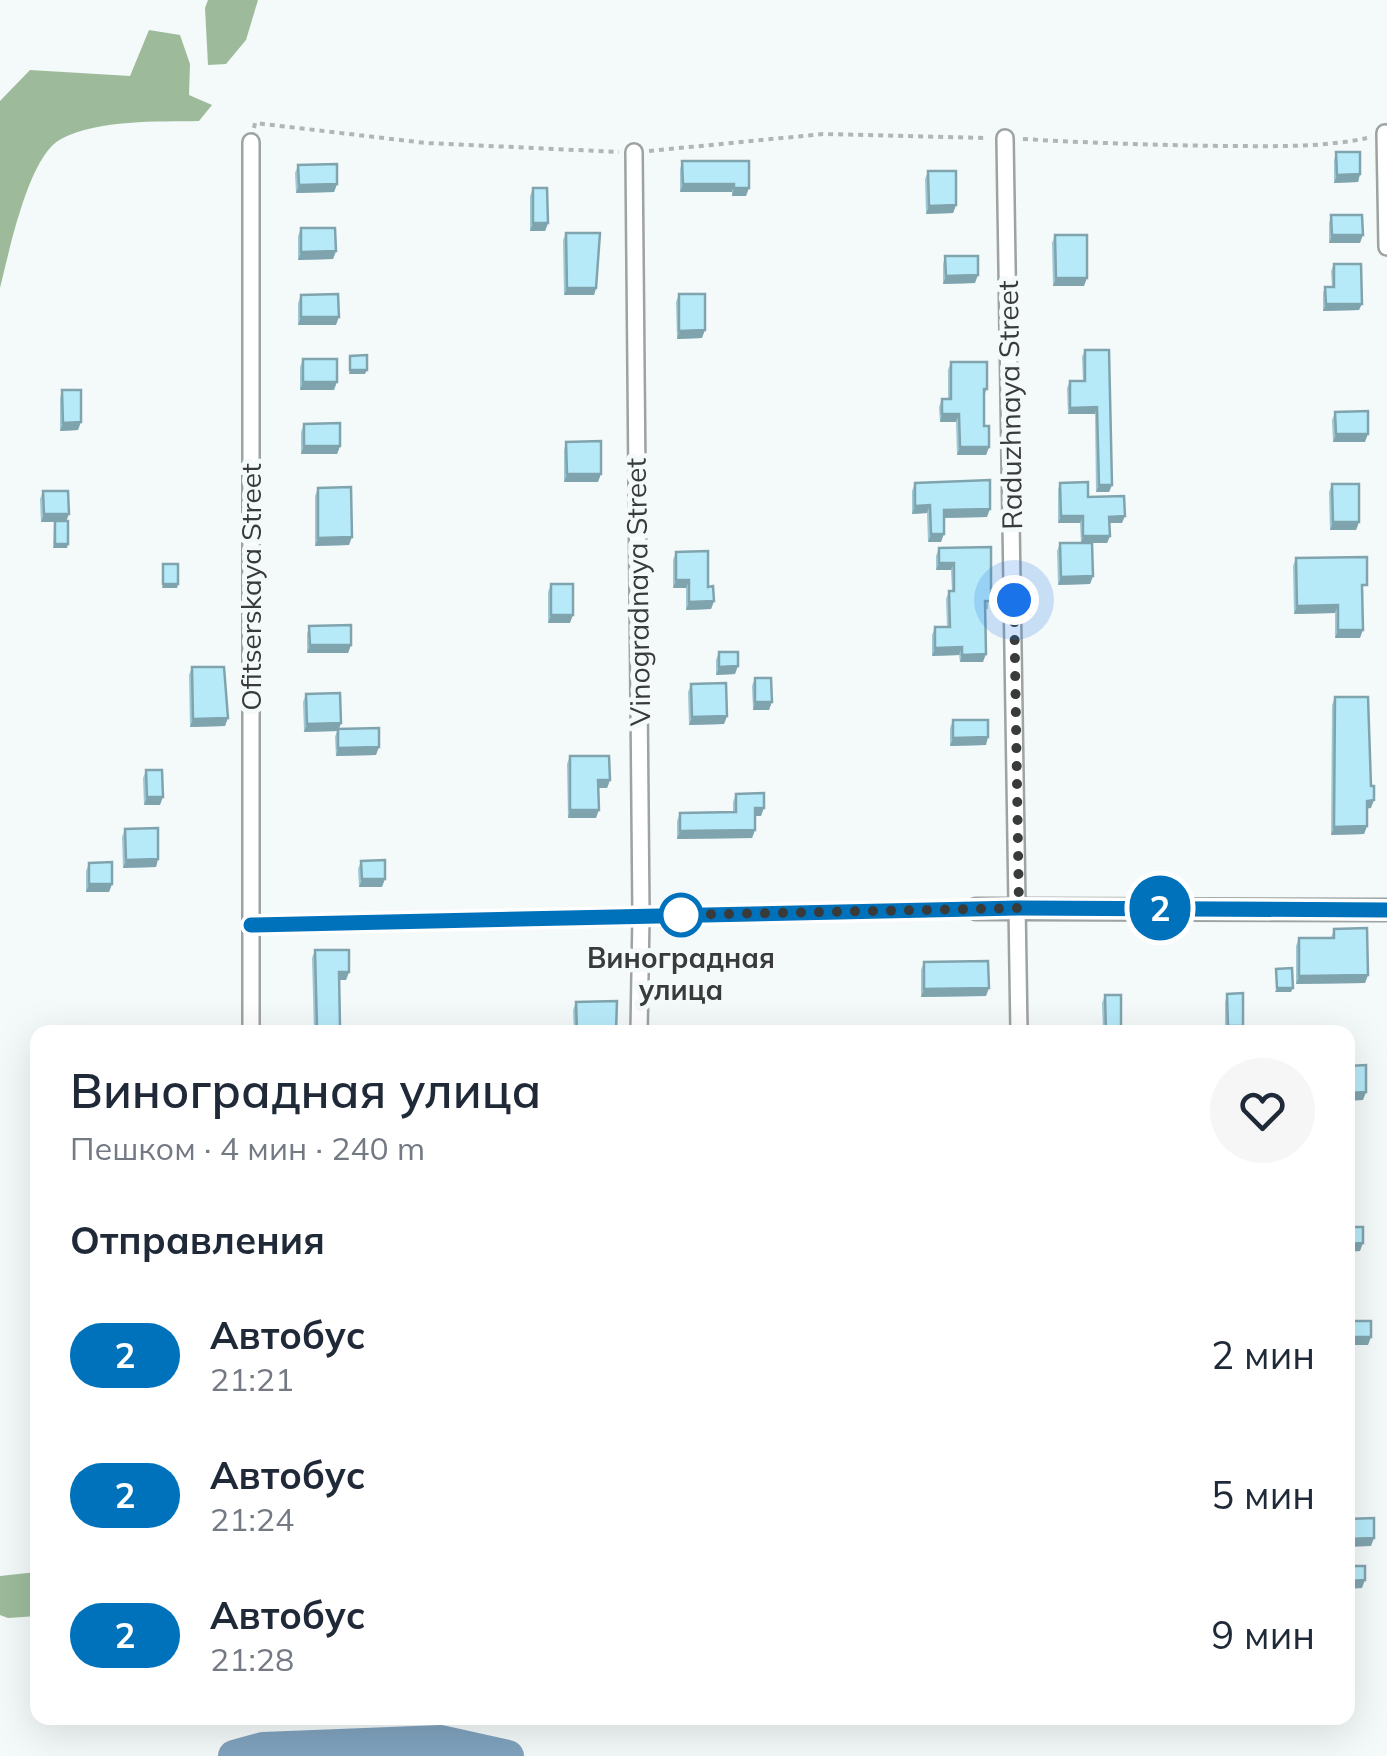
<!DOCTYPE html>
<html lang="ru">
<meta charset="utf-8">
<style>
body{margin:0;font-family:Mulish,sans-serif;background:#f6f6f7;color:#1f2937;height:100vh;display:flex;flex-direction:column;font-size:38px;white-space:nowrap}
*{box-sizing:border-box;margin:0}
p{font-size:32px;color:#747a83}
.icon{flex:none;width:55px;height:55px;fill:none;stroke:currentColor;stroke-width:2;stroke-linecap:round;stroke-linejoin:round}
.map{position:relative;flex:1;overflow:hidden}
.side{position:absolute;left:30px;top:1025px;width:1325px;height:700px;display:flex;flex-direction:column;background:#fff;border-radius:20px;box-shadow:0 10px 40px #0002}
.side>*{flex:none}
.badge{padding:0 20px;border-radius:32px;font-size:35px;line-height:65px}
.you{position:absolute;width:50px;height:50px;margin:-25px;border:8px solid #fff;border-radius:50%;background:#1a73e8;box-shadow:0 0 0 15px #1a73e833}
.map>.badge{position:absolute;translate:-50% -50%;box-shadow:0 0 0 5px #fff}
h2{padding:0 40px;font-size:38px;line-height:90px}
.round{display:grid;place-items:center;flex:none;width:105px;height:105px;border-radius:52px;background:#f6f6f7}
.summary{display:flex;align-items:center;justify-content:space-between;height:170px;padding:0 40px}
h1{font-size:48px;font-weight:600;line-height:75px}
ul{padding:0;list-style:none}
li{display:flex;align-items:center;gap:30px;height:140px;padding:0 40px}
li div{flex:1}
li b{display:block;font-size:38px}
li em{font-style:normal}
li .badge{min-width:110px;font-weight:700;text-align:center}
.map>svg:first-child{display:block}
.forest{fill:#9dbb9b}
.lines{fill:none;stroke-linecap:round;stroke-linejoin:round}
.river{stroke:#80a3bf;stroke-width:32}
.minor-casing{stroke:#9da2a2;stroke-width:20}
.tertiary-casing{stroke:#9da2a2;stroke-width:25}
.path{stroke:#b1b5b5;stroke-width:4;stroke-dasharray:5 5;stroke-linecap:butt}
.minor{stroke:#fff;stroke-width:15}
.tertiary{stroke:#fff;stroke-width:20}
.wall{fill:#9dc9d6}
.shaded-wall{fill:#80a4ae}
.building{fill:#b7eaf9;stroke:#80a4ae;stroke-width:2.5}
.line-casing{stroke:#fff;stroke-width:22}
.line{stroke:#0072bc;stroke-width:15}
.walk{stroke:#393b3b;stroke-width:10;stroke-dasharray:0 18}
.stop-dot{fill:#fff;stroke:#0072bc;stroke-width:5}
.labels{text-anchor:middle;stroke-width:10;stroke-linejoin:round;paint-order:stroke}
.street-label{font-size:28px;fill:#393b3b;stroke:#f4f9f9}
.stop-label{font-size:28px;font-weight:bold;fill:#393b3b;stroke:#f4f9f9}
</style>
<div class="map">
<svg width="1387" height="1756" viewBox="0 0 1387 1756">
<rect width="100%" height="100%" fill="#f4f9f9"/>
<!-- forest -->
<g class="forest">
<path d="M208,0H258L246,40L226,64L208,65L205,8Z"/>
<path d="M149,30L180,35L190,64L189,95L212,105L199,121C157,122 99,119 61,139C28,156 9,253 0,288V101L30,70L130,76Z"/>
<path d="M37,1572V1616L8,1618L0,1615V1576Z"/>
</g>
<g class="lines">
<!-- river -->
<path class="river" d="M234,1756L263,1748L441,1741L508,1756"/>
<!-- minor casing -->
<g class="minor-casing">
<g id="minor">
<path d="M1385,133L1387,247"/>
<path d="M1005,138L1019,1032"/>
<path d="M634,152L641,916L639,1032"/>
<path d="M251,925L976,909"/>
<path d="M251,1032V142"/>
</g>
</g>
<!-- tertiary casing -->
<g class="tertiary-casing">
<path id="tertiary" d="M976,909L1387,910"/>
</g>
<!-- path -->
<g class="path">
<path d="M254,128L255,123L426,143L619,152"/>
<path d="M1023,139C1089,143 1155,145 1222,146C1271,146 1320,148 1367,138"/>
<path d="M649,151L823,134L988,138"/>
</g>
<!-- minor -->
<use href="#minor" class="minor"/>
<!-- tertiary -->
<use href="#tertiary" class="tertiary"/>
</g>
<!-- wall -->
<g class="wall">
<path d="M1336,152L1360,174L1358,182L1334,183V160Z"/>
<path d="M682,161H749L746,196H732V192H680V169Z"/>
<path d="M298,165L337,184L334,192L296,193L295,173Z"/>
<path d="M928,171L956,205L953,213L926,214L925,179Z"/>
<path d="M533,188L548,223L545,231H530V196Z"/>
<path d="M1331,215L1360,243H1329V223Z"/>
<path d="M301,228L336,251L333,259L298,260V236Z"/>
<path d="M566,233L596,288L594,295H564L563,240Z"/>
<path d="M1055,235L1084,286H1053L1052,243Z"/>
<path d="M945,256L975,283L943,284V264Z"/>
<path d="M1334,264L1359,310L1323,311V293L1325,287H1332L1331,271Z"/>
<path d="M679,294L702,338L677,339L676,302Z"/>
<path d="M301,295L336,325H298V303Z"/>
<path d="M1085,350H1109L1112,485L1109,492H1096L1095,414H1068L1067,388L1070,381H1083L1082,357Z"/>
<path d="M303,359L334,390H300V367Z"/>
<path d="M951,362L987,389L984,396V426L989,447L986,455H957L956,422H940L939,407L942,399H948V370Z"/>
<path d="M62,390L78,430L60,431V398Z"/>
<path d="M1335,412L1365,442H1333L1332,420Z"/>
<path d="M304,424L340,446L337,454H301V432Z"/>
<path d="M566,442L598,482H564V450Z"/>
<path d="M915,483L987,517L944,518L941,542H928L927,513L912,514V491Z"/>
<path d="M1060,483L1088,497L1122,523H1109L1110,536L1107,543H1092L1093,576L1090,584L1058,585L1057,551L1060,543H1081L1080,523H1058V489Z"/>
<path d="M1332,484L1359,522L1356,530H1330L1329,492Z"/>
<path d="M318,488L349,545L315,546V496Z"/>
<path d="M43,491L66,521L67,548H53L54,522H41L40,499Z"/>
<path d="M991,547L988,609H985L983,662H960L959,655L932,656V635L935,627H947L946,599L949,591H952L951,570H936V556L939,548Z"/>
<path d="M676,552L708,587L714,601L711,609L686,610V588H673V560Z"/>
<path d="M1296,558L1364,593H1362L1360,638H1335V613L1294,614L1293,566Z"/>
<path d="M551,584L570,623H548V592Z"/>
<path d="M309,626L351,645L348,653H307V634Z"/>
<path d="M719,652L735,674L716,675V660Z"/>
<path d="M192,667L225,726L190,727L189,675Z"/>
<path d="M755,678L769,710H753L752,686Z"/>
<path d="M691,684L727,716L724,724L689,725L688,692Z"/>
<path d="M306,694L341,723L339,729L376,755L336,756L335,737L337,731L304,732L303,702Z"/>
<path d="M1335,697L1371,808H1367V826L1364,834L1331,835L1332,705Z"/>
<path d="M953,720L986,745L950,746V728Z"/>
<path d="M570,756L610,780L607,788H598L596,818H568L567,764Z"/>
<path d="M146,770L160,805H144L143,778Z"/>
<path d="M736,794L761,816H755V830L752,838L677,839V821L680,813L733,812V802Z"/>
<path d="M125,829L158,859L156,867L123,868L122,837Z"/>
<path d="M361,861L382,887H359L358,869Z"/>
<path d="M89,863L112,884L109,892H86V871Z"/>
<path d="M1334,929L1368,975L1365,983L1296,984V946L1299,938H1331Z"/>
<path d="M315,950L349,972L346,980H339L338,1032H314L312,958Z"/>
<path d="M924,962L986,996L921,997V970Z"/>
<path d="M1227,994L1243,1026L1241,1032H1225V1002Z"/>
<path d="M1105,995L1121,1032H1103L1102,1003Z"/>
<path d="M576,1002L616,1032H574L573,1010Z"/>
</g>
<!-- shaded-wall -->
<g class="shaded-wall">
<path d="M1360,174L1358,182L1334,183L1337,175Z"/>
<path d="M337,184L334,192L296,193L299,185Z"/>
<path d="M683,184H734L732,192H680Z"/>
<path d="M734,188H749L746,196H732Z"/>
<path d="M956,205L953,213L926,214L929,206Z"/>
<path d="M533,223H548L545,231H530Z"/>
<path d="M1332,235H1363L1360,243H1329Z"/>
<path d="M336,251L333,259L298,260L301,252Z"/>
<path d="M978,275L975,283L943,284L946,276Z"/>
<path d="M1056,278H1087L1084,286H1053Z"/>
<path d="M567,288H596L594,295H564Z"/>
<path d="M1326,304H1362L1359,310L1323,311Z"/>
<path d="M301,317H339L336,325H298Z"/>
<path d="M705,330L702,338L677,339L679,331Z"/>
<path d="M350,370H367L365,374H349Z"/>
<path d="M303,382H337L334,390H300Z"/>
<path d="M1097,407L1095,414H1068L1070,408Z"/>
<path d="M942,414H959L956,422H940Z"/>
<path d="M81,422L78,430L60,431L63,423Z"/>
<path d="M1336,434H1368L1365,442H1333Z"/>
<path d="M304,446H340L337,454H301Z"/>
<path d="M960,447H989L986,455H957Z"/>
<path d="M567,474H601L598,482H564Z"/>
<path d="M1099,485H1112L1109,492H1096Z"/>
<path d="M930,505L927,513L912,514L915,506Z"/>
<path d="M990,509L987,517L941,518L944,510Z"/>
<path d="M44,514H69L66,522H41Z"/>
<path d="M1061,516H1083L1080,523H1058Z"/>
<path d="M1125,516L1122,523H1107L1109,517Z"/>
<path d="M1333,522H1359L1356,530H1330Z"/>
<path d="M931,534H944L941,542H928Z"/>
<path d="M1083,536H1110L1107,543H1081Z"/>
<path d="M352,537L349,545L315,546L318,538Z"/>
<path d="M55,544H68L67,548H53Z"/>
<path d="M939,563H954L951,570H936Z"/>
<path d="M1093,576L1090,584L1058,585L1061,577Z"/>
<path d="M676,580H689L686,588H673Z"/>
<path d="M163,584H178L177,588H162Z"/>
<path d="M714,601L711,609L686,610L689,602Z"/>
<path d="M1338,605L1335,613L1294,614L1297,606Z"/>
<path d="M551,615H573L570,623H548Z"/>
<path d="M1338,630H1363L1360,638H1335Z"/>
<path d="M310,645H351L348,653H307Z"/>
<path d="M962,647L959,655L932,656L935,648Z"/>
<path d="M986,654L983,662H960L962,655Z"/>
<path d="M738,666L735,674L716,675L719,667Z"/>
<path d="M755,702H772L769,710H753Z"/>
<path d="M727,716L724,724L689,725L692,717Z"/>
<path d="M228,718L225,726L190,727L193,719Z"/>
<path d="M341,723L338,731L304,732L307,724Z"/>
<path d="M988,737L986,745L950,746L953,738Z"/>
<path d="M379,747L376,755L336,756L338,748Z"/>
<path d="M598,780H610L607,788H595Z"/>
<path d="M147,797H163L160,805H144Z"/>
<path d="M1374,800L1371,808L1364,809L1367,801Z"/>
<path d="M755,808H764L761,816H752Z"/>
<path d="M570,810H599L596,818H568Z"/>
<path d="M1367,826L1364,834L1331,835L1334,827Z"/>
<path d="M755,830L752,838L677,839L680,831Z"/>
<path d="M158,859L156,867L123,868L126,860Z"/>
<path d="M362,879H385L382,887H359Z"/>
<path d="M89,884H112L109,892H86Z"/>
<path d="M339,972H349L346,980H336Z"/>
<path d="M1368,975L1365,983L1296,984L1299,976Z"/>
<path d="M989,988L986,996L921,997L924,989Z"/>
<path d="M1277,988H1293L1291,992H1275Z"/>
<path d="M1228,1026H1243L1241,1032H1226Z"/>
<path d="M317,1028H340L338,1032H315Z"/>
<path d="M1366,1092L1363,1100L1348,1101V1093Z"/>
<path d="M1363,1243L1360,1251L1348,1252V1244Z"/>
<path d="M1348,1337H1371L1368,1345H1348Z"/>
<path d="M1374,1538L1371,1546L1348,1547V1539Z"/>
<path d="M1365,1580L1362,1588L1348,1589V1581Z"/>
</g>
<!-- building -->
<g class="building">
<path d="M1336,152H1360V174L1337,175Z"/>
<path d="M682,161H749V188H734V184H683Z"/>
<path d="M337,164V184L299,185L298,165Z"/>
<path d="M928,171H956V205L929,206Z"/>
<path d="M533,188H547L548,223H533Z"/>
<path d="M1331,215H1362L1363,235H1332Z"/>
<path d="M301,228H335L336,251L301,252Z"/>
<path d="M566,233H600L596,288H567Z"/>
<path d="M1055,235H1087V278H1056Z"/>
<path d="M945,256H978V275L946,276Z"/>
<path d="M1334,264H1361L1362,304H1326L1325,287H1334Z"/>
<path d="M338,294L339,317H301V295Z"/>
<path d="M679,294H705V330L679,331Z"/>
<path d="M1085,350H1109L1112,485H1099L1097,407L1070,408V381H1085Z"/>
<path d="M367,355V370H350V356Z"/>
<rect x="303" y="359" width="34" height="23"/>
<path d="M951,362H987V389H984V426H989V447H960L959,414H942V399H951Z"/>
<path d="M62,390H81V422L63,423Z"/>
<path d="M1368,411V434H1336L1335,412Z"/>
<path d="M340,423V446H304V424Z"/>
<path d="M601,441V474H567L566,442Z"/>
<path d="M990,480V509L944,510V534H931L930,505L915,506V483Z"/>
<path d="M1088,482V497L1124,496L1125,516L1109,517L1110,536H1083V516H1061L1060,483Z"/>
<path d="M1332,484H1359V522H1333Z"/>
<path d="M351,487L352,537L318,538V488Z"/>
<path d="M43,491H68L69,514H44Z"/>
<rect x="55" y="521" width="13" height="23"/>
<path d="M1060,543H1092L1093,576L1061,577Z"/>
<path d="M991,547V601H985L986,654L962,655V647L935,648V627H950L949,591H954V563H939V548Z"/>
<path d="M708,551V587L713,586L714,601L689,602V580H676V552Z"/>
<path d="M1367,557V585H1362L1363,630H1338V605L1297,606L1296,558Z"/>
<rect x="163" y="564" width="15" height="20"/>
<rect x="551" y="584" width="22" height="31"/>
<path d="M351,625V645H310L309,626Z"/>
<path d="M719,652H738V666L719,667Z"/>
<path d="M192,667H224L228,718L193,719Z"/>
<path d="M755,678H771L772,702H755Z"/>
<path d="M726,683L727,716L692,717L691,684Z"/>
<path d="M340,693L341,723L307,724L306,694Z"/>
<path d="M1335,697H1368L1371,786H1374V800L1367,801V826L1334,827Z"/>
<path d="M953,720H988V737L953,738Z"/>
<path d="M379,728V747L338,748V729Z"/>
<path d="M570,756H609L610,780H598L599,810H570Z"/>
<path d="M146,770H162L163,797H147Z"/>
<path d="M764,793V808H755V830L680,831V813L736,812V794Z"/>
<path d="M158,828V859L126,860L125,829Z"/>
<path d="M385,860V879H362L361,861Z"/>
<path d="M112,862V884H89V863Z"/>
<path d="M1367,928L1368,975L1299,976V938H1334V929Z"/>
<path d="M315,950H349V972H339L340,1028H317Z"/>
<path d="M988,961L989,988L924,989V962Z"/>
<path d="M1292,968L1293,988H1277L1276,969Z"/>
<path d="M1243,993V1026H1228L1227,994Z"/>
<path d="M1105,995H1121V1032H1106Z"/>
<path d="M617,1001L616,1032H577L576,1002Z"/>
<path d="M1366,1065V1092L1348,1093V1066Z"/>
<path d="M1348,1227H1363V1243L1348,1244Z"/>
<rect x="1348" y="1321" width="23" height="16"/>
<path d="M1374,1518V1538L1348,1539V1519Z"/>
<path d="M1348,1566H1365V1580L1348,1581Z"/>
</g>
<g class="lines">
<!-- line casing -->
<g class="line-casing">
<path id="line" d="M251,925L1019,908L1387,910"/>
</g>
<!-- line -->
<use href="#line" class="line"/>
<!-- walk -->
<path class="walk" d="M681,915H678L1019,908L1014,600"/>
</g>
<!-- markers -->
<circle class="stop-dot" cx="681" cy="915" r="20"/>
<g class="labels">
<!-- street labels -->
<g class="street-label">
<text transform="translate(1010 405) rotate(-91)" y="10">Raduzhnaya Street</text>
<text transform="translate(251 587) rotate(-90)" y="10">Ofitserskaya Street</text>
<text transform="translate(638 592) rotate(-91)" y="10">Vinogradnaya Street</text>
</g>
<!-- stop labels -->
<g class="stop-label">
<text x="681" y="968">Виноградная<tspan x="681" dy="32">улица</tspan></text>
</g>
</g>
</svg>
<div class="you" style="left:1014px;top:600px"></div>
<b class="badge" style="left:1160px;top:908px;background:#0072bc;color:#fff">2</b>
<section class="side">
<div class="summary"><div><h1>Виноградная улица</h1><p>Пешком · 4 мин · 240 m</p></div><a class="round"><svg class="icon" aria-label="heart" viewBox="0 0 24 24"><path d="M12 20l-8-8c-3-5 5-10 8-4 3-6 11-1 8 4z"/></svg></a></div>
<h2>Отправления</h2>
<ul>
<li><span class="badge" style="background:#0072bc;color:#fff">2</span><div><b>Автобус</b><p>21:21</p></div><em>2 мин</em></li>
<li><span class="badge" style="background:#0072bc;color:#fff">2</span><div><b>Автобус</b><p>21:24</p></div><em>5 мин</em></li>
<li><span class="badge" style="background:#0072bc;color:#fff">2</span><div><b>Автобус</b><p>21:28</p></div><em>9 мин</em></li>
</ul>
</section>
</div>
